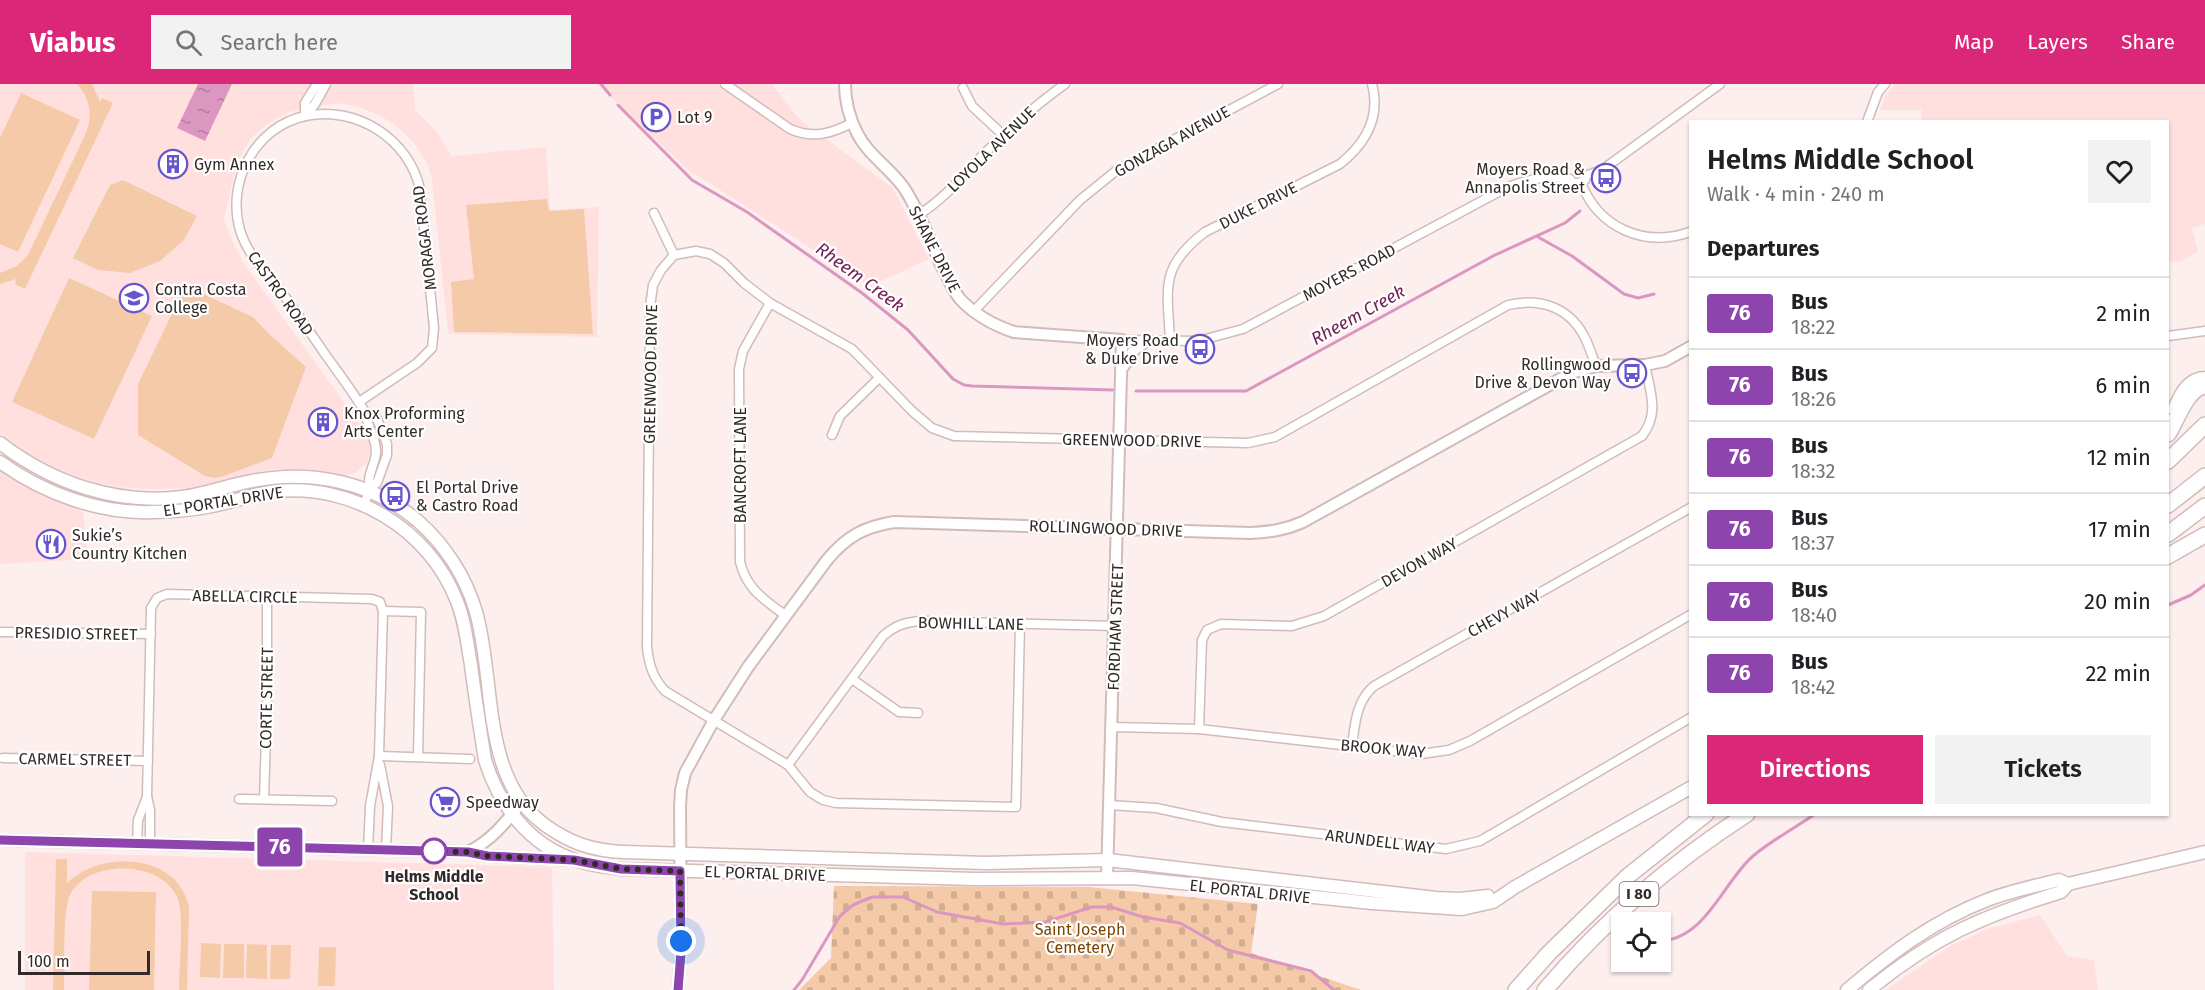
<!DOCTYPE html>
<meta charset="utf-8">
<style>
body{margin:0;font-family:"Fira Sans",sans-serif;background:#f2f2f2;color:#202124;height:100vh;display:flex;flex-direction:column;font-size:22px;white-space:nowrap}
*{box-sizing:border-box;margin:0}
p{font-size:20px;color:#757577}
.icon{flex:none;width:33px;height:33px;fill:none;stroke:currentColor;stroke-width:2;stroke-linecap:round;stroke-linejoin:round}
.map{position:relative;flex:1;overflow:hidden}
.panel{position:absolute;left:1689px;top:36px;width:480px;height:696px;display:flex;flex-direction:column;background:#fff;border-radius:0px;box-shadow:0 2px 4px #0004}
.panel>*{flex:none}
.badge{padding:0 12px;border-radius:4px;font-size:21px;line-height:39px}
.tools{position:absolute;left:1611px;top:828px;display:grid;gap:12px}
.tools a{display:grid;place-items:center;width:60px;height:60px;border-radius:0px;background:#fff;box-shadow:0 2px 4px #0004;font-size:30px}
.scale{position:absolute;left:18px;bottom:15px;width:132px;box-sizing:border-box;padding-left:6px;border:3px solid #322a29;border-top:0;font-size:16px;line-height:21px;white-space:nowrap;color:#322a29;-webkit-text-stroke:4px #fff;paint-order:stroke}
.you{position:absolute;width:30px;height:30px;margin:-15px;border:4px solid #fff;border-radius:50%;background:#1a73e8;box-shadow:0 0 0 9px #1a73e833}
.map>.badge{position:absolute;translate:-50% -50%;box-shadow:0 0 0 3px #fff}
h2{padding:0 18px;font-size:22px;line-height:54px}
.round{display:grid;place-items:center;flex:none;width:63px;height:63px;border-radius:0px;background:#f2f2f2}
.head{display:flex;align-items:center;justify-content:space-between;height:102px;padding:0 18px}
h1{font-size:28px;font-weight:600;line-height:45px}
.button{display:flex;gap:12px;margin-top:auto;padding:12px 18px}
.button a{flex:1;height:69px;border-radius:0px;background:#db2777;color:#fff;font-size:24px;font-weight:600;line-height:69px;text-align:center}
.button a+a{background:#f2f2f2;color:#202124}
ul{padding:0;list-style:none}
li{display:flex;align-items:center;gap:18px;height:72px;padding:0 18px;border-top:2px solid #e0e0e0}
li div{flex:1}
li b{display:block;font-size:22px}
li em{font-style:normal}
li .badge{min-width:66px;font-weight:700;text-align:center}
header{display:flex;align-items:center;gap:36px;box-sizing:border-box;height:84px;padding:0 30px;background:#db2777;color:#fff}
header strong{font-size:28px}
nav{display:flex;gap:33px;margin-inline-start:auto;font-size:21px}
.search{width:420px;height:54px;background:#f2f2f2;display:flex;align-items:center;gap:15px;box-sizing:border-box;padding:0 21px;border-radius:0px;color:#757577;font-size:22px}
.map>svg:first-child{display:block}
.built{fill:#ffe0de}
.cemetery{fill:url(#cemetery-stones)}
.pitch{fill:#f4caa8}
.water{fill:url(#water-ripples)}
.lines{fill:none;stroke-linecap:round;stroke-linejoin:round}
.stream{stroke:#dc97c0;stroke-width:3}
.minor-casing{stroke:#d1bcba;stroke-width:11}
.tertiary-casing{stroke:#d1bcba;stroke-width:14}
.secondary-casing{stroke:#d1bcba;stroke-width:15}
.primary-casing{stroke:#d1bcba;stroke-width:15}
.motorway-casing{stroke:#d1bcba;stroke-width:18}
.minor{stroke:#fff;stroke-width:8}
.tertiary{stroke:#fff;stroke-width:10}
.secondary{stroke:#fff;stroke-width:12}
.primary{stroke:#fff;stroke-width:12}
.motorway{stroke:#fff;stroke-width:15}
.line-casing{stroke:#fff;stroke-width:14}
.line{stroke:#8e44ad;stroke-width:9}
.walk{stroke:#322a29;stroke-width:6;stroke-dasharray:0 10.8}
.stop-dot{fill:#fff;stroke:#8e44ad;stroke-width:3}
.labels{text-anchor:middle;stroke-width:4.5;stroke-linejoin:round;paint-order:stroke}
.shield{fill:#fff;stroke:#706a69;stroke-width:1.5}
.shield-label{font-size:15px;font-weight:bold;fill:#322a29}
.poi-label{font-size:16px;fill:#322a29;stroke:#fff;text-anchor:start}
.street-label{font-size:16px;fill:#322a29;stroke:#fff}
.stop-label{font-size:16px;font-weight:bold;fill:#322a29;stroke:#fff}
.park-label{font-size:16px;fill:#7d4505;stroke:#fff}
.water-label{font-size:18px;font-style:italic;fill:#722257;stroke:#fff}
</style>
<header>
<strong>Viabus</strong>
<div class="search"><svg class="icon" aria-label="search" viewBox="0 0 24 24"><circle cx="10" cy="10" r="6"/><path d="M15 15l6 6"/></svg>Search here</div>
<nav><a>Map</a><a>Layers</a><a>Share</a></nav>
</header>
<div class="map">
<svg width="2205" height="906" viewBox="0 0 2205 906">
<defs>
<pattern id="cemetery-stones" width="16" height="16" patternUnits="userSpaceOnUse" patternTransform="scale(1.5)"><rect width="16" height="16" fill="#f4caa8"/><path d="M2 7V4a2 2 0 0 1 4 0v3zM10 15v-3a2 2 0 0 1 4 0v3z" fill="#d2ae91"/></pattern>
<pattern id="water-ripples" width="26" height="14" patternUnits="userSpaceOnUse" patternTransform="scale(1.5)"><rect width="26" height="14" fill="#dc97c0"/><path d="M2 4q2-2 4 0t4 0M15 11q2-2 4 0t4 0" fill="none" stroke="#b37b9c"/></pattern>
</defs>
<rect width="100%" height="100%" fill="#fcefee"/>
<!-- built -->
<g class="built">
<path d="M0,0H413L415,26L436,47L452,72L546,63L550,126L599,123L597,253L448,250L432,94L426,77L414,59L397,42L379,31L356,22L336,19L289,28L266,41L251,54L237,78L224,135L229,150L243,178L368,352L372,362L367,379L355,389L346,391L310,385H272L194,403L173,405H143L118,403L97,399L67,389L31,372L0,349Z"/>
<path d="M597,0H772L801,37L892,103L929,175L870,202L687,85Z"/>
<path d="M1895,0H2205V140L2192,144L2198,167L2180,178L2168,177V38L1921,37L1922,26H1880L1885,13Z"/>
<path d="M0,387L83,427L88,475L0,480Z"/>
<path d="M25,768L552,783L554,906H25Z"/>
<path d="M2040,831L2067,872L2094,876L2098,906H1886L1950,862L1988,845Z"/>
</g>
<!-- cemetery -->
<path class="cemetery" d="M834,802L1089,803L1258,820L1251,869L1361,906H799L831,874Z"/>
<!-- pitch -->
<g class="pitch">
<path d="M77,0H92L100,18L102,14L113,19L25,205L15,200L16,195L0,200V189L17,182L28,171L86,49C93,31 90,14 77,0Z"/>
<path d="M21,9L80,36L18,168L0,160V54Z"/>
<path d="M123,96L197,132L184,156L160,177L130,189L98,186L73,174L110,101Z"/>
<path d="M547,115L549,127L584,125L593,250L454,248L451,198L474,195L466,121Z"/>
<path d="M69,194L152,232L94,355L12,318Z"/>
<path d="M197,207L253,233L268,249L306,283L272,374L221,393L214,394L205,392L138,351V300L180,213Z"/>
<path d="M56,775H67V799C101,765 178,769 189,823L187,906H179C179,885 184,832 178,815C163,776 88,774 70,811C62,827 65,885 64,906H53Z"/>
<path d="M92,807L156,808L154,906H89Z"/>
<path d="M201,859L221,860L220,894L200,893Z"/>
<path d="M224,860H244V894H223Z"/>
<path d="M247,860L267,861V895L246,894Z"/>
<path d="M271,861H291L290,895H270Z"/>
<path d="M319,863H336L335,902H318Z"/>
</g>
<!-- water -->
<path class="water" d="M198,0H232L205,57L177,44Z"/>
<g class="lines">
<!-- stream -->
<g class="stream">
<path d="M601,0L610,11"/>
<path d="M618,21L692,96L747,128L862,209L908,246L953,295L964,301L972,302L1113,306"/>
<path d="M1538,153L1572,172L1624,210L1638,214L1654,210"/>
<path d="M1136,307H1246L1495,171L1565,139L1580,127"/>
<path d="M2168,521L2191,511L2205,501"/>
<path d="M1660,857C1706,855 1723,798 1753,772C1772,756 1795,744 1815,730"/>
<path d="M794,906L802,896L840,832L853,821L872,813H903L937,828L1003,840L1045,838L1092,823H1111L1143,833L1180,839L1228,866L1311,887L1334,906"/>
</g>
<!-- minor casing -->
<g class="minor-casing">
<g id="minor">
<path d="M725,0L790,45C813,55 830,50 852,39"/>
<path d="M963,4L972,22L1003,51"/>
<path d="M305,32L315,20L326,0"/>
<path d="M305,32V19L317,0"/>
<path d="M1867,38L1878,8L1885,0"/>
<path d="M1581,99C1599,144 1644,164 1690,148"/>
<path d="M654,129L674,171"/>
<path d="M918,131C945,115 965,89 987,67C1011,43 1037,20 1065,0"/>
<path d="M770,219L743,267L739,285L740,478C747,506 764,515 786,532"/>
<path d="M973,228L1080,116L1117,86L1278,0"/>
<path d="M2168,252L2205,247"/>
<path d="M1122,256L1198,257L1243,245L1506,104C1527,95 1547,91 1570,95L1572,98C1577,100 1580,99 1585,96V92L1602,86L1720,0"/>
<path d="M1170,258C1168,205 1158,184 1205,148L1340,80C1365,60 1381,34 1372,0"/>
<path d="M359,318L417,279L432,264L434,244L420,105C409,55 356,21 305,32C255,43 226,98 240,146C248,173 269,192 286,214C299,232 312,251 325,270C339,290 354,309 366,330C367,343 376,353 376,367C376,380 366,391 370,404"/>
<path d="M832,351L840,332L879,294"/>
<path d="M364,421L370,404L377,399L387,371V360L377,335L366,330"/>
<path d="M383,527L421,528L418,673"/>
<path d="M1020,540L1016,723L836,719L823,716L810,708L788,681L665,607C653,594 649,581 647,563L650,223L653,201L661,186L674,171L696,167L710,170L724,179L744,199L770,219L852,265L912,327L932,344L954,352L1248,359L1275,353L1508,221C1539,214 1568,222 1584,252C1589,261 1592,272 1596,282"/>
<path d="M2,548L151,550"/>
<path d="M852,595L899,628L918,629"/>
<path d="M1112,643L1199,645L1421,670L1449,666L1470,657L1690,531"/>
<path d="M1199,645L1202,556L1207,546L1221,540L1292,542L1324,532L1642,352C1660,329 1650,307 1645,281"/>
<path d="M1352,662C1355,640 1356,617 1374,602L1690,424"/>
<path d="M379,672L470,675"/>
<path d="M3,674L148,677"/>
<path d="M380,681L388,722L386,766"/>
<path d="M788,681L883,552C896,541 905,538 922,537L1115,542"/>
<path d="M239,715L332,717"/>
<path d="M264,715L267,621V513"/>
<path d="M1109,721L1156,724L1222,738L1446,765L1480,757L1690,634"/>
<path d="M137,759L138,736L147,713"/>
<path d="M150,759V726L147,712L151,524L157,514L167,510L372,515L380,518L383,527L379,672L370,722L368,765"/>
</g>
</g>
<!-- tertiary casing -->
<g class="tertiary-casing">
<g id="tertiary">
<path d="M845,0C845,17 849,33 857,49C868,71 890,84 904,104C920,128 930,157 942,183C948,193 952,205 960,215C975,231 993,241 1014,248L1122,256L1107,794"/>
<path d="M1123,283L1134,266L1146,257"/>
<path d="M0,756L468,768L487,772L572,776"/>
<path d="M468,768C492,756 505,739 521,719"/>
<path d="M678,906L681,869L680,722L681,706L685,689L714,636L748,583L827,476C847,452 864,443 894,438L1250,449C1269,448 1285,446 1303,438L1571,289L1596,282L1645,281L1665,277L1690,263"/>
</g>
</g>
<!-- secondary casing -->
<g class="secondary-casing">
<g id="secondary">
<path d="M2174,325C2180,311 2188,294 2205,294"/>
<path d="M0,359C52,399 116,421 182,413C206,410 229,401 252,397C311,385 372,398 418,437C445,461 466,493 476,528C496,597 480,694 545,741C570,759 593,767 624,768L986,779L1108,776L1436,814L1460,815L1488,812"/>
<path d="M0,378C43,409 99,430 153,428C172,428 192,426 212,422C234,418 255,409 278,407C353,400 428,445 456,515C465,536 467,559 471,581C475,613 480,644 485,676C499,721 529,761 575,776C589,781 605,783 621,785L975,795L1132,794L1372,819L1462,825L1493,818L1515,803L1690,704"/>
</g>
</g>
<!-- primary casing -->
<g class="primary-casing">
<g id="primary">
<path d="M1847,906C1891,869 1933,837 1987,816C2010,807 2035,802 2059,796L2068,800"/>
<path d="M1869,906C1934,853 1982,832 2061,808L2068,800L2205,768"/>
</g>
</g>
<!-- motorway casing -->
<g class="motorway-casing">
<g id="motorway">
<path d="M2168,350C2177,336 2187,304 2205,302"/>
<path d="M2168,377L2205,341"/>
<path d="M2168,421L2205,392"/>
<path d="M2168,450L2205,422"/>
<path d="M2168,472L2205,451"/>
<path d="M1516,906L1549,869L1628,792L1706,730"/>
<path d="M1545,906C1604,837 1671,779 1747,730"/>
</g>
</g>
<!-- minor -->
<use href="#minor" class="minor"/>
<!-- tertiary -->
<use href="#tertiary" class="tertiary"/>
<!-- secondary -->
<use href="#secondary" class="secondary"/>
<!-- primary -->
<use href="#primary" class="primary"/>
<!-- motorway -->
<use href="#motorway" class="motorway"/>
</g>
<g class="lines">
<!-- line casing -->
<g class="line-casing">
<path id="line" d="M0,756L468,768L487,772L574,776L621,785L680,787L681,869L678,906"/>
</g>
<!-- line -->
<use href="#line" class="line"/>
<!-- walk -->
<path class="walk" d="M434,767L468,768L487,772L574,776L621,785L680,787L681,857"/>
</g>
<!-- icons -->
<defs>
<g id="parking-ring" transform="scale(1.5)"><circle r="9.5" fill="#fff" stroke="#6755ce" stroke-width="1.5"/><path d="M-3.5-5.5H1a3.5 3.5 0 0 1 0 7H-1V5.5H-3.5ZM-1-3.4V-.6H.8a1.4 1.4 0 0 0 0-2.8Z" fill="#6755ce"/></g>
<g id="building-ring" transform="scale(1.5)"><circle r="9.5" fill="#fff" stroke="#6755ce" stroke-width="1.5"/><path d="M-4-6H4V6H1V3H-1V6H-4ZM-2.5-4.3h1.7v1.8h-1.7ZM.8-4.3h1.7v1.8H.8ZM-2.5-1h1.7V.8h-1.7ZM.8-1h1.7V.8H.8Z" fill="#6755ce"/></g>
<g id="bus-ring" transform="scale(1.5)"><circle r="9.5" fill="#fff" stroke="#6755ce" stroke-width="1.5"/><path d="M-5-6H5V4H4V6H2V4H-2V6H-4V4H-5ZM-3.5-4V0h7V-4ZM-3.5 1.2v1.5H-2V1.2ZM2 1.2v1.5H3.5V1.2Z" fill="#6755ce"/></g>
<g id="university-ring" transform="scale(1.5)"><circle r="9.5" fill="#fff" stroke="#6755ce" stroke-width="1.5"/><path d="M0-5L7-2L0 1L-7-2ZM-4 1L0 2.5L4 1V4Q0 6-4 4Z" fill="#6755ce"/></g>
<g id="restaurant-ring" transform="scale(1.5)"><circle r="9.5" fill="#fff" stroke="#6755ce" stroke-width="1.5"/><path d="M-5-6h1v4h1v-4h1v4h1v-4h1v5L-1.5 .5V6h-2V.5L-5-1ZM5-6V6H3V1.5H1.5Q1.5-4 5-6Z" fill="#6755ce"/></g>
<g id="supermarket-ring" transform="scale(1.5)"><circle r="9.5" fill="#fff" stroke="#6755ce" stroke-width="1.5"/><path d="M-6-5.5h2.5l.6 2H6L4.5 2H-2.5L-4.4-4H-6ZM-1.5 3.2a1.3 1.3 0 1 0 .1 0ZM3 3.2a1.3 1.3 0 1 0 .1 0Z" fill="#6755ce"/></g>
</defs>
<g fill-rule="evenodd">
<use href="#parking-ring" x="656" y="33"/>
<use href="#building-ring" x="173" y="80"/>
<use href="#bus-ring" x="1606" y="94"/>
<use href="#university-ring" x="134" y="214"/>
<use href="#bus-ring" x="1200" y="265"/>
<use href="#bus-ring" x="1632" y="289"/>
<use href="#building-ring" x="323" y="338"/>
<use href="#bus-ring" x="395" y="412"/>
<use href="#restaurant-ring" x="51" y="460"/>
<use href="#supermarket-ring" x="445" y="718"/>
</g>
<!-- markers -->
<circle class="stop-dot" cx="434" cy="767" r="12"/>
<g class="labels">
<!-- shield labels -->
<rect class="shield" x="1619.5" y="798" width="39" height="24" rx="4.5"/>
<g class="shield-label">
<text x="1639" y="815">I 80</text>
</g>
<!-- poi labels -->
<g class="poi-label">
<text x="677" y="39">Lot 9</text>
<text x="194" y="86">Gym Annex</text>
<text x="1585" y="91" text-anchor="end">Moyers Road &amp;<tspan x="1585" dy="18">Annapolis Street</tspan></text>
<text x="155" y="211">Contra Costa<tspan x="155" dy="18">College</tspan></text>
<text x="1179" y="262" text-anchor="end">Moyers Road<tspan x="1179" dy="18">&amp; Duke Drive</tspan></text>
<text x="1611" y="286" text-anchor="end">Rollingwood<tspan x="1611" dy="18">Drive &amp; Devon Way</tspan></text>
<text x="344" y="335">Knox Proforming<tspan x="344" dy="18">Arts Center</tspan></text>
<text x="416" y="409">El Portal Drive<tspan x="416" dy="18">&amp; Castro Road</tspan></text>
<text x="72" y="457">Sukie’s<tspan x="72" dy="18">Country Kitchen</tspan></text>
<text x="466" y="724">Speedway</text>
</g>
<!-- street labels -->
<g class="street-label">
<text transform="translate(1172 57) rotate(-29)" y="6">GONZAGA AVENUE</text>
<text transform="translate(991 65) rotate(-44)" y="6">LOYOLA AVENUE</text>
<text transform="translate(1258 121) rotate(-27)" y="6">DUKE DRIVE</text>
<text transform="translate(424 154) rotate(-97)" y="6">MORAGA ROAD</text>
<text transform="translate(935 165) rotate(63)" y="6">SHANE DRIVE</text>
<text transform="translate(1349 188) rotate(-28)" y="6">MOYERS ROAD</text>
<text transform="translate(281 209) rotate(54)" y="6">CASTRO ROAD</text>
<text transform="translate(650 290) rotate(-89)" y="6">GREENWOOD DRIVE</text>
<text transform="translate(1132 356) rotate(1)" y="6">GREENWOOD DRIVE</text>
<text transform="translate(740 381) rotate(-90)" y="6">BANCROFT LANE</text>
<text transform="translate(223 417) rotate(-9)" y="6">EL PORTAL DRIVE</text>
<text transform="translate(1106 444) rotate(2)" y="6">ROLLINGWOOD DRIVE</text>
<text transform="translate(1419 478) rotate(-29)" y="6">DEVON WAY</text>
<text transform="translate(245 512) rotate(1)" y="6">ABELLA CIRCLE</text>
<text transform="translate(1504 529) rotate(-29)" y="6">CHEVY WAY</text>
<text transform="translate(971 539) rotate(1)" y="6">BOWHILL LANE</text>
<text transform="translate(1115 543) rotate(-88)" y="6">FORDHAM STREET</text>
<text transform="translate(76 549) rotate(1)" y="6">PRESIDIO STREET</text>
<text transform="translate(266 614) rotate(-89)" y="6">CORTE STREET</text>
<text transform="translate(1383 664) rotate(5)" y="6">BROOK WAY</text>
<text transform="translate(75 675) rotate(1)" y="6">CARMEL STREET</text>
<text transform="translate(1380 757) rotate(7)" y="6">ARUNDELL WAY</text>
<text transform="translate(765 789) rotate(2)" y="6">EL PORTAL DRIVE</text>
<text transform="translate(1250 807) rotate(6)" y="6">EL PORTAL DRIVE</text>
</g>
<!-- stop labels -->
<g class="stop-label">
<text x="434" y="798">Helms Middle<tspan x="434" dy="18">School</tspan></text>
</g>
<!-- park labels -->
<g class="park-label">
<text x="1080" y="851">Saint Joseph<tspan x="1080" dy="18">Cemetery</tspan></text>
</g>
<!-- water labels -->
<g class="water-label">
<text transform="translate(860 193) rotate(36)" y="6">Rheem Creek</text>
<text transform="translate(1358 231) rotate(-29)" y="6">Rheem Creek</text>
</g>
</g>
</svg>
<div class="tools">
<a><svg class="icon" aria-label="locate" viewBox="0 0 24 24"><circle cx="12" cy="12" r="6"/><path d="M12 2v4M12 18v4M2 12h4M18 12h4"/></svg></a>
</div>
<div class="scale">100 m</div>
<div class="you" style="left:681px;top:857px"></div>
<b class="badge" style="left:280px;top:763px;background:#8e44ad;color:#fff">76</b>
<section class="panel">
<div class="head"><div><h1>Helms Middle School</h1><p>Walk · 4 min · 240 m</p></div><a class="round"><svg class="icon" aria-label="heart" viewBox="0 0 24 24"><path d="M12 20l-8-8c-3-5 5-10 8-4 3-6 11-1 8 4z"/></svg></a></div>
<h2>Departures</h2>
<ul>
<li><span class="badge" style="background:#8e44ad;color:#fff">76</span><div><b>Bus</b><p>18:22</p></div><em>2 min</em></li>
<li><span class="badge" style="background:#8e44ad;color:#fff">76</span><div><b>Bus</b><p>18:26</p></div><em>6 min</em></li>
<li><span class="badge" style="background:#8e44ad;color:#fff">76</span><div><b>Bus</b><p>18:32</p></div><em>12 min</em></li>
<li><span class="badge" style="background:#8e44ad;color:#fff">76</span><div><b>Bus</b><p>18:37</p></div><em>17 min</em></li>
<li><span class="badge" style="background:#8e44ad;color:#fff">76</span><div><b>Bus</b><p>18:40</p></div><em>20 min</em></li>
<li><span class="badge" style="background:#8e44ad;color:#fff">76</span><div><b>Bus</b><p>18:42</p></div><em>22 min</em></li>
</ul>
<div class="button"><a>Directions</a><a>Tickets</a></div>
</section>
</div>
